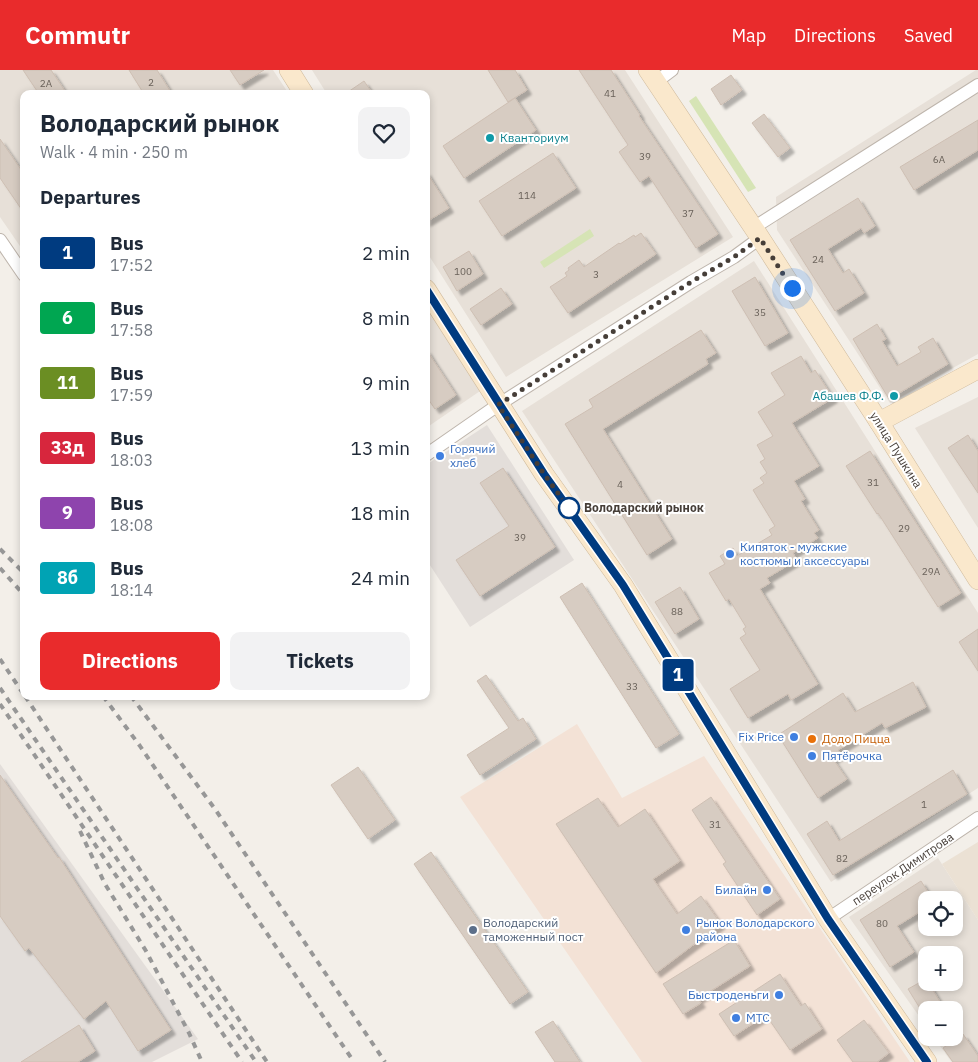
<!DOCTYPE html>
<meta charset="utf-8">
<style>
body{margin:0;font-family:"IBM Plex Sans",sans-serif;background:#f2f2f3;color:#1f2937;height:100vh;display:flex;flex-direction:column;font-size:19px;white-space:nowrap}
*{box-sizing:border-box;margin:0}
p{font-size:16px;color:#747a83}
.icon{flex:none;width:28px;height:28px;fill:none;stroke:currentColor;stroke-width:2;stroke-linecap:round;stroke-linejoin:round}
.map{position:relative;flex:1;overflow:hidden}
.sheet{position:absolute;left:20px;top:20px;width:410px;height:610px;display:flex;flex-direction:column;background:#fff;border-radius:10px;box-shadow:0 2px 8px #0003}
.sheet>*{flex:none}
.badge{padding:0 10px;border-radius:4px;font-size:18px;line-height:32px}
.fabs{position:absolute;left:918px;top:821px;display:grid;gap:10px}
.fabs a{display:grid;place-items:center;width:45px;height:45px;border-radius:10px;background:#fff;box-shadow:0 2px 8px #0003;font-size:25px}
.you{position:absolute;width:25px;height:25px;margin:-12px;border:4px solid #fff;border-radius:50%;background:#1a73e8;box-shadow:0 0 0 8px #1a73e833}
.map>.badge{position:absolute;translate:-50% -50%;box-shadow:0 0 0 2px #fff}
h2{padding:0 20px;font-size:19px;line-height:45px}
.round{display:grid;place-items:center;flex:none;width:52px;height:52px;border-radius:10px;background:#f2f2f3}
.summary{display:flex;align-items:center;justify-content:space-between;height:85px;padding:0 20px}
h1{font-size:24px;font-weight:700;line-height:38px}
.cta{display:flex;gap:10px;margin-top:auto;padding:10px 20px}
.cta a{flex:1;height:58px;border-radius:10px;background:#e92b2c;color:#fff;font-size:20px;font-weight:700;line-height:58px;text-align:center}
.cta a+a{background:#f2f2f3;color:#1f2937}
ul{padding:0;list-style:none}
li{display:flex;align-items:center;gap:15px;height:65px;padding:0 20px}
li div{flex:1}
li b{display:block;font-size:19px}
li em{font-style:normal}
li .badge{min-width:55px;font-weight:700;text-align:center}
header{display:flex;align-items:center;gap:30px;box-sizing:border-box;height:70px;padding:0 25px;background:#e92b2c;color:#fff}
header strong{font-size:24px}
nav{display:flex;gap:28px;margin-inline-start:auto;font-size:18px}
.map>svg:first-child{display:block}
.residential{fill:#e7e0d8;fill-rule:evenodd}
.commercial{fill:#f3e2d6}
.industrial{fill:#e3deda}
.education{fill:#ebe1d4}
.green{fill:#d6e4b5}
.building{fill:#d7ccc2;stroke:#cebfb3;filter:url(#shadow)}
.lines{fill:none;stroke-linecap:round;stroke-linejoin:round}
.street-casing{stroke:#beb5ac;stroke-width:14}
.secondary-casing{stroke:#cfba9c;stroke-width:20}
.street{stroke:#fff;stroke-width:12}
.secondary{stroke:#fae8cc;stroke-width:19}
.rail{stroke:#979797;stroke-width:4;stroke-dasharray:6 6;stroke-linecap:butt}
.line-casing{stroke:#fff;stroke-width:11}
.line{stroke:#003b80;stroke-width:8}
.walk{stroke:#463e38;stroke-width:5;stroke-dasharray:0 9}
.culture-dot{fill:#0f9aa8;stroke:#fff;stroke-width:2}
.shop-dot{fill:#3f7fe0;stroke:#fff;stroke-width:2}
.stop-dot{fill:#fff;stroke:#003b80;stroke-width:2.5}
.food-dot{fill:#e8710a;stroke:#fff;stroke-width:2}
.service-dot{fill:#5c6f8a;stroke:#fff;stroke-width:2}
.labels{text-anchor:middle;stroke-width:4;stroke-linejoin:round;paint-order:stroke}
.number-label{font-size:10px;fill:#6a625a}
.culture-label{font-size:12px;fill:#0d838f;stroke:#fff;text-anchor:start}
.shop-label{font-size:12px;fill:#366cbe;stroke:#fff;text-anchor:start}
.street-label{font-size:12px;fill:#463e38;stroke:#fff}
.stop-label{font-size:12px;font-weight:bold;fill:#463e38;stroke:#fff;text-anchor:start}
.food-label{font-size:12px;fill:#c56008;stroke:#fff;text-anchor:start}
.service-label{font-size:12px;fill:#4e5e75;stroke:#fff;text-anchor:start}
</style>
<header>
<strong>Commutr</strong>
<nav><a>Map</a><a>Directions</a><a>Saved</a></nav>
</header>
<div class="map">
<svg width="978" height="992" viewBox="0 0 978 992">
<defs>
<filter id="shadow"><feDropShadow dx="4.5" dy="4.5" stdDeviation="1" flood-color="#0004"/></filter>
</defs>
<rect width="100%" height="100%" fill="#f3efe9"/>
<!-- residential -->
<g class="residential">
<path d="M0,0H273L289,24H24V182L0,147Z"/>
<path d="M312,0H625L733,167L506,307L426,181V24H327Z"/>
<path d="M976,0H978V284L890,333L777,160L776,127Z"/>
<path d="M754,191L978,543V718L831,812L522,341Z"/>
<path d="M426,233L483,319L426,358Z"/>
<path d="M978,327V458L915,358Z"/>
<path d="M938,788L978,850V992H952L934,968H954V940H926V956L849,847ZM926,830H954V858H926ZM926,885H954V912H926Z"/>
</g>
<!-- commercial -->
<path class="commercial" d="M577,654L622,728L704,686L910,992H642L460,727Z"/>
<!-- industrial -->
<g class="industrial">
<path d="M487,355L574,490L470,557L426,489V395Z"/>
<path d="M0,694L198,969L152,992H0Z"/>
</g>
<!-- education -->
<path class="education" d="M978,772V850L942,794Z"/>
<!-- green -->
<g class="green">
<path d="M696,26L756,118L748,122L689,31Z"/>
<path d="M590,159L594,166L544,198L540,192Z"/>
</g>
<!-- building -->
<g class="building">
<path d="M23,0H51L67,24H39Z"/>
<path d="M129,0H157L172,24H144Z"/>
<path d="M230,0H264L240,15Z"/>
<path d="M488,0H515L527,20L508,32Z"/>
<path d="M579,0H611L640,45L639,46L718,164L696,178L649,106L640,112L619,82L628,75Z"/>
<path d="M731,5L742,20L721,35L711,19Z"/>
<path d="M364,11L373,24H345Z"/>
<path d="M515,28L536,60L464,108L443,76Z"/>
<path d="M764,44L790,78L778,87L752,53Z"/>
<path d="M978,50V80L914,120L900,97Z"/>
<path d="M0,69L24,104V143L0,108Z"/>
<path d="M553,83L576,118L502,166L479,131Z"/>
<path d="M426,101L449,138L426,152Z"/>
<path d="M858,128L875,156L864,163L861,158L828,179L843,203L849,199L864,223L835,241L790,170Z"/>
<path d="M641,163L656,184L568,243L550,217L567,206L565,203L569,200L568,198L579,190L584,197L619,173L620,174L634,165L635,167Z"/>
<path d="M469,181L483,204L457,221L443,197Z"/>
<path d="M755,207L788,263L765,276L732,221Z"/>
<path d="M501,218L512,234L481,255L470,239Z"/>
<path d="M877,254L886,269L882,271L897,296L921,282L918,277L933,268L948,294L889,329L853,269Z"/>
<path d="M701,260L716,283L706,289L708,294L603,359L672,469L647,485L565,354L593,337L589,330Z"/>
<path d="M426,279L456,325L435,339L426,326Z"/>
<path d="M801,286L811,303L815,300L833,328L792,353L819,396L794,411L805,429L801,431L819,460L814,463L818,468L793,483L797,490L767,508L770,513L760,519L818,614L791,630L788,624L748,648L730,619L760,600L740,568L746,564L743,559L746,557L729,529L726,531L709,503L725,494L720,486L733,478L737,486L772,465L769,460L775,456L753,420L764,413L760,408L767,403L760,392L765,389L757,375L773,366L758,342L785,325L771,303Z"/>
<path d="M968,365L978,381V423L948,378Z"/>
<path d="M870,381L961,523L938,537L878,443L877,444L846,396Z"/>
<path d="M503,398L555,477L480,526L456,490L509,456L480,413Z"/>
<path d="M582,513L679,664L656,678L560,527Z"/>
<path d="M680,517L699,549L675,564L655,532Z"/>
<path d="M978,559V601L959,572Z"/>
<path d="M486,605L518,651L523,648L536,669L480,705L467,685L509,658L477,611Z"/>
<path d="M913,612L926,637L885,658L882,653L838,680L841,684L833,689L847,709L818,728L778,665L843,623L855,642Z"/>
<path d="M358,697L395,750L368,769L331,715Z"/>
<path d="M953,700L967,724L833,805L807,764L827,751L839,771Z"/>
<path d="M0,705L58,788L59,787L171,960L138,981L106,931L84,949L29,878L25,881L0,846Z"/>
<path d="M711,727L780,829L757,845L723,794L726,792L692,740Z"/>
<path d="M598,728L618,757L645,739L680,791L653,809L677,844L701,826L721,854L656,903L556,754Z"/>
<path d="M431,782L528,922L510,934L414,794Z"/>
<path d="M921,811L933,830H926V838L897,856L914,882L890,897L860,850Z"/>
<path d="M734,870L750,896L698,929L701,933L683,944L663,914Z"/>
<path d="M780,904L801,936L805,933L822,959L790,980L766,945L734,966L719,944Z"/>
<path d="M926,909V912H928L945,940H921L908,919Z"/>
<path d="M864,950L889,983L877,992H853L837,970Z"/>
<path d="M553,951L580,992H555L535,962Z"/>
<path d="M79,955L95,981L78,992H21Z"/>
<path d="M963,964L978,986V992H953L943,978Z"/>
</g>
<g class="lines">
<!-- street casing -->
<g class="street-casing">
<g id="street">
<path d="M656,12L672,0"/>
<path d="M753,158L978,15"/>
<path d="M0,170L24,205"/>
<path d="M426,385L498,335L691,212L734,187L760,168"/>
<path d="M828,849L978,748"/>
</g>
</g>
<!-- secondary casing -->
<g class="secondary-casing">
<g id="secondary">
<path d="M289,0L304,24"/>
<path d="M648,0L757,163L879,352L978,510"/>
<path d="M426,219L544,404L623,515L828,849L927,992"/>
<path d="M879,352L978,299"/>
</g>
</g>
<!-- street -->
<use href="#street" class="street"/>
<!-- secondary -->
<use href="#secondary" class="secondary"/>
<!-- rail -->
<g class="rail">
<path d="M0,479L24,503"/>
<path d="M0,498L24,525"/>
<path d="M0,589L24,625"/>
<path d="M0,618L256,992"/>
<path d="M25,626L267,992"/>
<path d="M103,626L140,676L354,992"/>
<path d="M131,626L215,739L385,992"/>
<path d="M0,634L242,992"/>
<path d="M80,761L105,814L146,881L189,963L202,992"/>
</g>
</g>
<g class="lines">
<!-- line casing -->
<g class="line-casing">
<path id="line" d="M426,219L544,404L623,515L828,849L927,992"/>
</g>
<!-- line -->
<use href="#line" class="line"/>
<!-- walk -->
<path class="walk" d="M569,438L574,445L544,404L498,335L691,212L734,187L760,168L792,218"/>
</g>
<!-- markers -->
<g class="culture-dot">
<circle cx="490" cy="68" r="5"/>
<circle cx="894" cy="326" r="5"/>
</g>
<g class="shop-dot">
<circle cx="440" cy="386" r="5"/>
<circle cx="730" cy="484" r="5"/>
<circle cx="794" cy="667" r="5"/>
<circle cx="812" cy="686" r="5"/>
<circle cx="767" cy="820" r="5"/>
<circle cx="686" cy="860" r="5"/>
<circle cx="779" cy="925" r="5"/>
<circle cx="736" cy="948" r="5"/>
</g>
<circle class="stop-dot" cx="569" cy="438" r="10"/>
<circle class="food-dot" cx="812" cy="669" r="5"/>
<circle class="service-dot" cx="473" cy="860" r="5"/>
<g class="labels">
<!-- number labels -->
<g class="number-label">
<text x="151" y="16">2</text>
<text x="46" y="17">2А</text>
<text x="610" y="27">41</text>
<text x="645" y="90">39</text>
<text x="939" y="93">6А</text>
<text x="527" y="129">114</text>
<text x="688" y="147">37</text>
<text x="818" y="193">24</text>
<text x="463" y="205">100</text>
<text x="596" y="208">3</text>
<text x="760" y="246">35</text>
<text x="873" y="416">31</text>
<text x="620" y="418">4</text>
<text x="904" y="462">29</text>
<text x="520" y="471">39</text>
<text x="931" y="505">29А</text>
<text x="677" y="545">88</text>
<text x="632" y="620">33</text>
<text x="924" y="738">1</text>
<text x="715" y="758">31</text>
<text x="842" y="792">82</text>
<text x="882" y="857">80</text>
</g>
<!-- culture labels -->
<g class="culture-label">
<text x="500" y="72">Кванториум</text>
<text x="884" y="330" text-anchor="end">Абашев Ф.Ф.</text>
</g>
<!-- shop labels -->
<g class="shop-label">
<text x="450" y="383">Горячий<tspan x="450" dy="14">хлеб</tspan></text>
<text x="740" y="481">Кипяток - мужские<tspan x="740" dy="14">костюмы и аксессуары</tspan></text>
<text x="784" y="671" text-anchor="end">Fix Price</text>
<text x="822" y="690">Пятёрочка</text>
<text x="757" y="824" text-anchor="end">Билайн</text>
<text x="696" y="857">Рынок Володарского<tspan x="696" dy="14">района</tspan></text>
<text x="769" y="929" text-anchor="end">Быстроденьги</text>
<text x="746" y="952">МТС</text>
</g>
<!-- street labels -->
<g class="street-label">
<text transform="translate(896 380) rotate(58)" y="4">улица Пушкина</text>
<text transform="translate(903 799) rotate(-34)" y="4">переулок Димитрова</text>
</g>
<!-- stop labels -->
<g class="stop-label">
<text x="584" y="442">Володарский рынок</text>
</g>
<!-- food labels -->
<g class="food-label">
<text x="822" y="673">Додо Пицца</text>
</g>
<!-- service labels -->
<g class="service-label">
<text x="483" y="857">Володарский<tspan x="483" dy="14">таможенный пост</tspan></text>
</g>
</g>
</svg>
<div class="fabs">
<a><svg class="icon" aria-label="locate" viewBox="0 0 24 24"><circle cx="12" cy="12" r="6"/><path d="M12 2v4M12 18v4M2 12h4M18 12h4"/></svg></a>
<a>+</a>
<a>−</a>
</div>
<div class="you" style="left:792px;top:218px"></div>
<b class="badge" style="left:678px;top:605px;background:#003b80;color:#fff">1</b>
<section class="sheet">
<div class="summary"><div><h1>Володарский рынок</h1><p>Walk · 4 min · 250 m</p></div><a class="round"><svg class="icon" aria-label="heart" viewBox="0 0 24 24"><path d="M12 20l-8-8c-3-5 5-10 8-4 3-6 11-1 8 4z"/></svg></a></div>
<h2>Departures</h2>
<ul>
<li><span class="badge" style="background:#003b80;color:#fff">1</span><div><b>Bus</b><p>17:52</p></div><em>2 min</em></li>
<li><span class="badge" style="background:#00a651;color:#fff">6</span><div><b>Bus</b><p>17:58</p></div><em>8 min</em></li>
<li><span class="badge" style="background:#6b8e23;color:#fff">11</span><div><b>Bus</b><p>17:59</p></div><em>9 min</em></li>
<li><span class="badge" style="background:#d7263d;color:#fff">33д</span><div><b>Bus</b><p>18:03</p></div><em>13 min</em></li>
<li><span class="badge" style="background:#8e44ad;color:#fff">9</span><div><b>Bus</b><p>18:08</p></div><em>18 min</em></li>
<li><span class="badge" style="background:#00a3b4;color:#fff">8б</span><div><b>Bus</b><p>18:14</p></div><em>24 min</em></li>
</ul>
<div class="cta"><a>Directions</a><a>Tickets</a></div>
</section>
</div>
